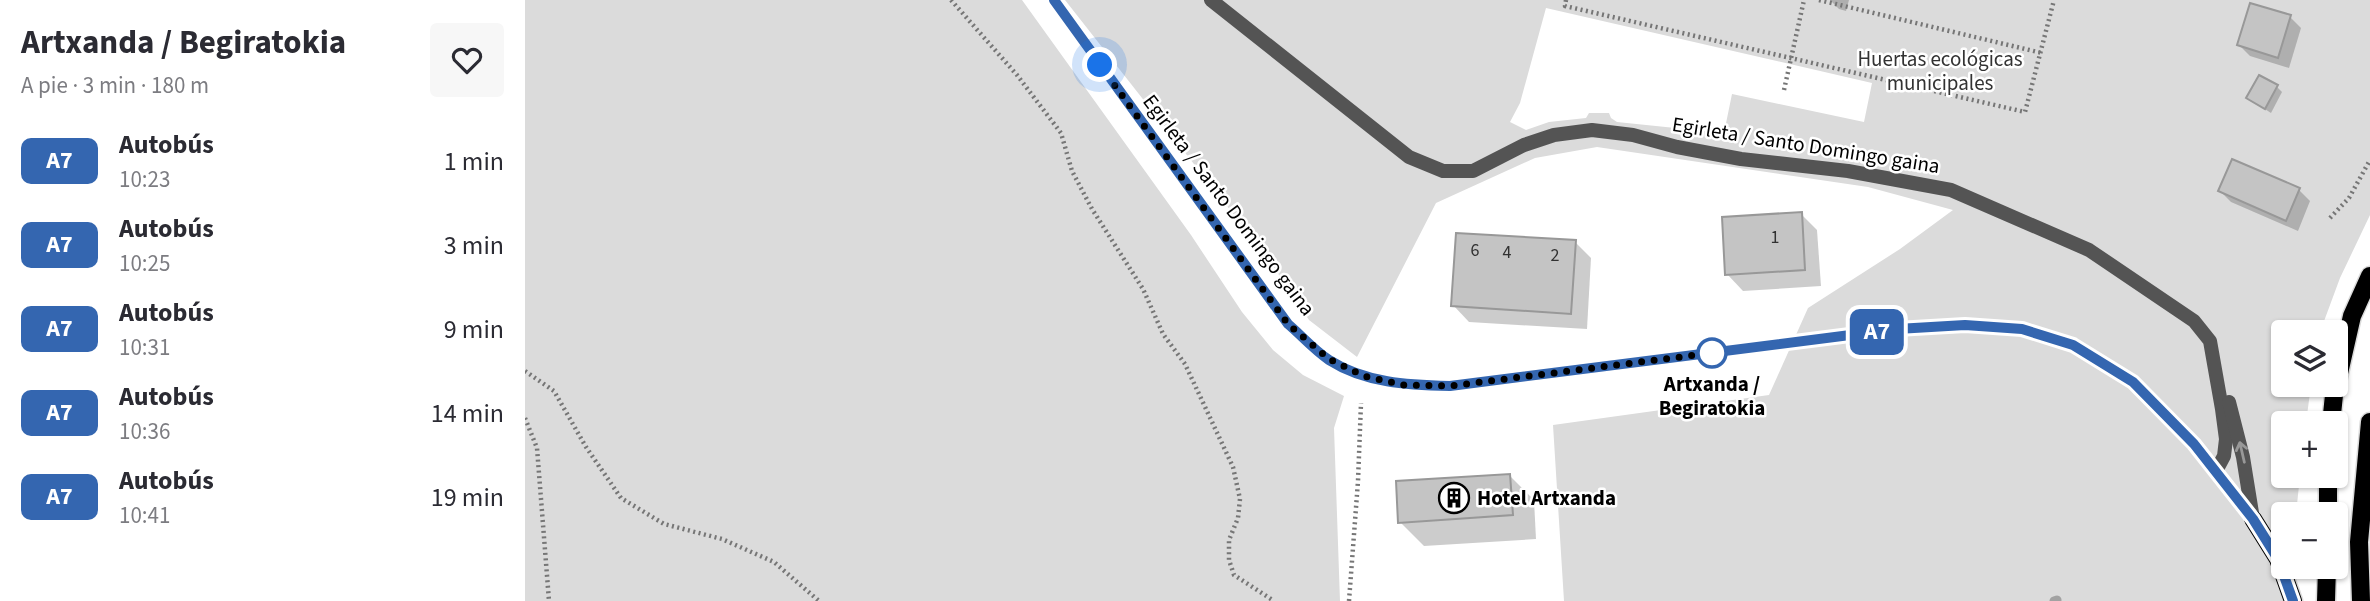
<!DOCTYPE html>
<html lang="es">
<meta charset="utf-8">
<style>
body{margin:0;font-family:"Source Sans 3",sans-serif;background:#f7f7f7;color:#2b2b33;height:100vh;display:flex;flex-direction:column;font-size:26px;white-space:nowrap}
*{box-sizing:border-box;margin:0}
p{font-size:23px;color:#7c7c81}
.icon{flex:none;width:38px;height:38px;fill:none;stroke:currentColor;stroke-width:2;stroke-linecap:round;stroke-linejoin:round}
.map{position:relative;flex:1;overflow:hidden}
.details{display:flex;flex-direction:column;background:#fff;width:525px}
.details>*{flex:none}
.badge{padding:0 14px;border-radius:10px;font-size:24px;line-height:46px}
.controls{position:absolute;left:1746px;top:320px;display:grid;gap:14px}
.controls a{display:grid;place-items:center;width:77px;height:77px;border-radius:7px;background:#fff;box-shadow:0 2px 5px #0004;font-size:35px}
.you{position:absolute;width:35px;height:35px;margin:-18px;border:5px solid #fff;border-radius:50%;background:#1a73e8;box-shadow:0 0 0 10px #1a73e833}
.map>.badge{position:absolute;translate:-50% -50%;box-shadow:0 0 0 4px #fff}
.round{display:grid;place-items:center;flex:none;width:74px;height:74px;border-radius:7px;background:#f7f7f7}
.summary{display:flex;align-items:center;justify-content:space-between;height:119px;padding:0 21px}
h1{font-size:33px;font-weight:700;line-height:52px}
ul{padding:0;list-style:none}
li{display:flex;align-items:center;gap:21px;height:84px;padding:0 21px}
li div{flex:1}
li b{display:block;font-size:26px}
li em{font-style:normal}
li .badge{min-width:77px;font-weight:700;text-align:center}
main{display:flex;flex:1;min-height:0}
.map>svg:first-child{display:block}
.green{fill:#dbdbdb;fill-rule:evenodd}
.shadow{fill:#0003}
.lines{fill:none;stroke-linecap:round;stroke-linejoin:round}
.stream{stroke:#a2a2a2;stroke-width:9}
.building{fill:#c4c4c4;stroke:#989898;stroke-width:2}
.primary-casing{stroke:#dbdbdb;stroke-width:21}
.path{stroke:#767676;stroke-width:4.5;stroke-dasharray:2 3.5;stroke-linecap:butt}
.street{stroke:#545454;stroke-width:14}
.secondary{stroke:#212121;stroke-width:14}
.primary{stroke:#000;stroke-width:18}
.oneway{stroke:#989898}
.line-casing{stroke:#fff;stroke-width:16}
.line{stroke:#3466b0;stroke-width:10}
.walk{stroke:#000;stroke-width:7;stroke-dasharray:0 12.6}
.stop-dot{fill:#fff;stroke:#3466b0;stroke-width:3.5}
.labels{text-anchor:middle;stroke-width:5;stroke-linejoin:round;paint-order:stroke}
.number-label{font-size:18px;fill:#313131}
.park-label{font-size:21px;fill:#323232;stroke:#fff}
.street-label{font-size:21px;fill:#000;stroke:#fff}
.stop-label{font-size:21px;font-weight:bold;fill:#000;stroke:#fff}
.poi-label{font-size:21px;font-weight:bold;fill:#000;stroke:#fff;text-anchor:start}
</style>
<main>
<section class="details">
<div class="summary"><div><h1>Artxanda / Begiratokia</h1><p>A pie · 3 min · 180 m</p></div><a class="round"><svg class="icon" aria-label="heart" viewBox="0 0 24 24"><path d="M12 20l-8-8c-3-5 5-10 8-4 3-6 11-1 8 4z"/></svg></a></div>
<ul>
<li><span class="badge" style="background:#3466b0;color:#fff">A7</span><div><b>Autobús</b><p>10:23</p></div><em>1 min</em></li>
<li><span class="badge" style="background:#3466b0;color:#fff">A7</span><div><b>Autobús</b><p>10:25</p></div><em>3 min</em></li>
<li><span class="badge" style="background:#3466b0;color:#fff">A7</span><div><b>Autobús</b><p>10:31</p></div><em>9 min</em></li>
<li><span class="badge" style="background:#3466b0;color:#fff">A7</span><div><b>Autobús</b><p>10:36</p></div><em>14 min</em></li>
<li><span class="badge" style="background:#3466b0;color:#fff">A7</span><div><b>Autobús</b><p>10:41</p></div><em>19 min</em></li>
</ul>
</section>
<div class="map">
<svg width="1845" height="601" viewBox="0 0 1845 601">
<rect width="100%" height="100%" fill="#fff"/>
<!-- green -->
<g class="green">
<path d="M0,0H497L666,235L717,312L748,350L778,375L819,396L809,428L815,601H0Z"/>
<path d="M540,0H1845V215L1815,278L1795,332H1759V385H1786L1781,423L1759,424V476H1775L1771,514H1759V567H1767L1764,601H1039L1028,425L1244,395L1283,308L1375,249L1428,210L1343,187L1072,147L1010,158L911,203L832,357L784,320L742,257ZM1021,8L1347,83L1339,122L1207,94L1199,133L1092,122L1086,118L1084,113H1064L1061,118L1024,122L1001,130L985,122L995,103Z"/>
</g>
<!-- shadow -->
<g class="shadow">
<path d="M1305,0H1324L1321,11L1314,9Z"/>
<path d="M1765,17L1776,28L1764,68L1725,56L1714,45Z"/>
<path d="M1752,87L1757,92L1746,113L1723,98Z"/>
<path d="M1774,190L1785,201L1773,231L1706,202L1695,191Z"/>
<path d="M1276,214L1292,230L1296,286L1218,291L1202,274Z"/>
<path d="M1050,242L1066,258L1062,329L944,322L928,305Z"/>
<path d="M985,476L1009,500L1011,539L899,546L875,522Z"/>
</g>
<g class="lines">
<!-- stream -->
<path class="stream" d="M1529,601L1532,600"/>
</g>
<!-- building -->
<g class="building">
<path d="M1725,3L1766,15L1753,58L1712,45Z"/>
<path d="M1734,75L1753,85L1740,109L1721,98Z"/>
<path d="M1707,159L1775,188L1761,221L1693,191Z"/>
<path d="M1277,212L1280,270L1200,275L1197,217Z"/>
<path d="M931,233L1051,240L1046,314L926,306Z"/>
<path d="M985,474L988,515L873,523L871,481Z"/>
</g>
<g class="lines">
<!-- primary casing -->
<g class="primary-casing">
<g id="primary">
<path d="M1806,424L1809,395L1827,316L1845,276"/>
<path d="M1803,514V476"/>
<path d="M1728,519L1753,559L1768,601"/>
<path d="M1801,601L1802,567"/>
<path d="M1836,601L1834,542L1845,422"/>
</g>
</g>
<!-- path -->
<g class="path">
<path d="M426,0L492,75L536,133L547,171L567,209L618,289L638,334L660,364L708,467L715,499L713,518L704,540V560L709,575L749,601"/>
<path d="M1041,0L1040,6L1500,112L1529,0"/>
<path d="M1294,0L1517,53"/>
<path d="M1259,90L1279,0"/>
<path d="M1805,218L1824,198L1845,160"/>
<path d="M0,371L29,391L61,447L96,498L139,524L197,539L249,562L294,601"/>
<path d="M0,418L12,448L24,601"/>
<path d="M824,601L833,481L836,403"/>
</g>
<!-- street -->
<g class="street">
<path d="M686,0L884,157L918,171H948L999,145L1029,135L1067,130L1108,135L1152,147L1216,159L1323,171L1426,190L1564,250L1669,321L1685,341L1697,409L1701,439L1699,456L1691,471"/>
<path d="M1704,402L1718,457L1728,519"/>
</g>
<!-- secondary -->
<path class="secondary" d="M529,0L763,324C776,335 789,350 804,360C840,383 883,385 924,386L1372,329L1440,325L1497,329L1548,345L1608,382L1669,444L1728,519"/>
<!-- primary -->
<use href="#primary" class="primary"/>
</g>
<!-- one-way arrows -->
<defs><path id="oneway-shaft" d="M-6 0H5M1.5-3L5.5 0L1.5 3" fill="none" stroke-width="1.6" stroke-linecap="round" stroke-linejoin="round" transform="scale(1.75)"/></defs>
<use class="oneway" href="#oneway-shaft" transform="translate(1717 452) rotate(-103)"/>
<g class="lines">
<!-- line casing -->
<g class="line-casing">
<path id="line" d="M529,0L763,324C776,335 789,350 804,360C840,383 883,385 925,386L1372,329L1440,325L1497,329L1548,345L1608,382L1669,444L1728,519L1753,559L1768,601"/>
</g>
<!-- line -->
<use href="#line" class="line"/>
<!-- walk -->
<path class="walk" d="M575,65L763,324L804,359L839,376L879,385L925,386L1187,353"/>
</g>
<!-- icons -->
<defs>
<g id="building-ring" transform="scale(1.575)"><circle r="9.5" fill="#fff" stroke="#000" stroke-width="1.5"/><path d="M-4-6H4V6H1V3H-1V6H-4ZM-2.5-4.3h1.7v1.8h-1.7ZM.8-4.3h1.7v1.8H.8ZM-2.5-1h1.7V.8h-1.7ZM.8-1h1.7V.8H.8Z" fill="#000"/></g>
</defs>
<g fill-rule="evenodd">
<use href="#building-ring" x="929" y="498"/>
</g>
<!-- markers -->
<circle class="stop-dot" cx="1187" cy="353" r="14"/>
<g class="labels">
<!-- number labels -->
<g class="number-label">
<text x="1250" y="243">1</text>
<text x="950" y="256">6</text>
<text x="982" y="258">4</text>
<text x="1030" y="261">2</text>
</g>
<!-- park labels -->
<g class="park-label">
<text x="1415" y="66">Huertas ecológicas<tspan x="1415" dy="24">municipales</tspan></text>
</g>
<!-- street labels -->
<g class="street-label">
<text transform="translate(1281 145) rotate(9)" y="7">Egirleta / Santo Domingo gaina</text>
<text transform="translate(704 205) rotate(53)" y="7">Egirleta / Santo Domingo gaina</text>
</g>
<!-- stop labels -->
<g class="stop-label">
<text x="1187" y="391">Artxanda /<tspan x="1187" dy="24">Begiratokia</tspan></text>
</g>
<!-- poi labels -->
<g class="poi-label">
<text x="952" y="505">Hotel Artxanda</text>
</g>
</g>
</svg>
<div class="controls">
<a><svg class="icon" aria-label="layers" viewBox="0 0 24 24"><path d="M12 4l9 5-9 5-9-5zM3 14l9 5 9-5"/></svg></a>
<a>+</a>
<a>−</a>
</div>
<div class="you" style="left:575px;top:65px"></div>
<b class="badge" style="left:1352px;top:332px;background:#3466b0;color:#fff">A7</b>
</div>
</main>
